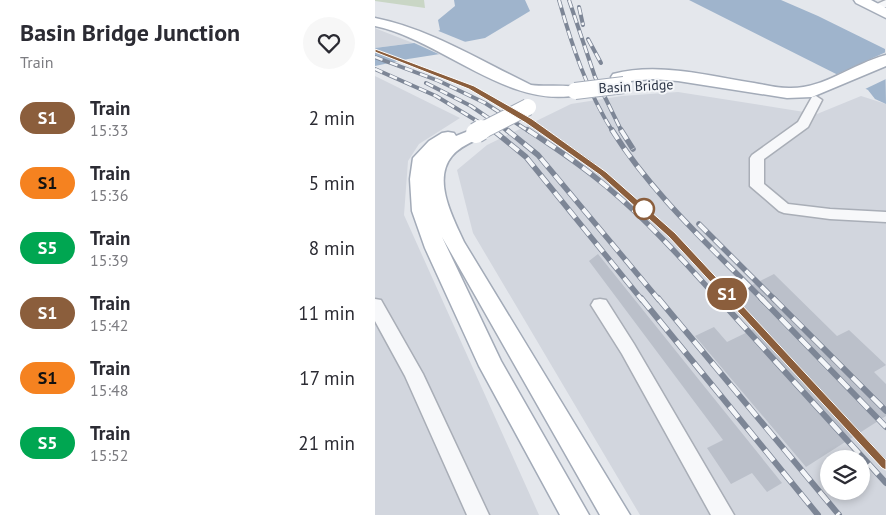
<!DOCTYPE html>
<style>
body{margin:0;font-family:"PT Sans",sans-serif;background:#f7f7f7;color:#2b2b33;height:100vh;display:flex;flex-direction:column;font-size:19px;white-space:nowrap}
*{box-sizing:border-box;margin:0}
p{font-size:16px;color:#7c7c81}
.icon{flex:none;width:28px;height:28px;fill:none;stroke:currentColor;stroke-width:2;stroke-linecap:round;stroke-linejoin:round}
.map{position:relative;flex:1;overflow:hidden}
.panel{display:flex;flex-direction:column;background:#fff;width:375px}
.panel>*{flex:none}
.badge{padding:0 10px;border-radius:16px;font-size:18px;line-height:32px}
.tools{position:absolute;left:445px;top:450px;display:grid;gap:10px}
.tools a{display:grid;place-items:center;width:50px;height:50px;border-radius:50%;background:#fff;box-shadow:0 2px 8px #0003;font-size:25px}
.map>.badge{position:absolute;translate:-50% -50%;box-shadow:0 0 0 2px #fff}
.round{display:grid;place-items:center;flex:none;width:52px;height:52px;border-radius:26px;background:#f7f7f7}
.summary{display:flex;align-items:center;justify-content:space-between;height:85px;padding:0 20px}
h1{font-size:24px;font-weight:700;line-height:38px}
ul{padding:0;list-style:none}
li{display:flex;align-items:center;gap:15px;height:65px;padding:0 20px}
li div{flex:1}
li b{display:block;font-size:19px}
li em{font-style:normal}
li .badge{min-width:55px;font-weight:700;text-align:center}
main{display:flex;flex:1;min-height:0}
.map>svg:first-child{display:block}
.built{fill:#d2d6de;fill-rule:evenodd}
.green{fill:#c9d6c5}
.water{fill:#9fb4cc}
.pier{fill:#e4e7ec}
.building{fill:#bbc0ca}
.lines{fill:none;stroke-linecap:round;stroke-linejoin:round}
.minor-casing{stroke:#a9aeb7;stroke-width:3}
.major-casing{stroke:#a3abb8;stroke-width:3}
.minor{fill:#f7f8fa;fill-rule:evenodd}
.major{fill:#fff;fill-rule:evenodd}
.rail-far2-casing{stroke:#7d8696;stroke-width:4}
.rail-far1-casing{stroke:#7d8696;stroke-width:5.5}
.rail-casing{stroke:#7d8696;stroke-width:6}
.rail-far2{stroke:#f4f6f9;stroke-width:2.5;stroke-dasharray:8;stroke-linecap:butt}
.rail-far1{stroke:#f4f6f9;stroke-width:4;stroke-dasharray:11;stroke-linecap:butt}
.rail{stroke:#f4f6f9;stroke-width:4.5;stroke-dasharray:14;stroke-linecap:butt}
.major-bridge-far1-casing{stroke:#a3abb8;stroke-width:18;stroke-linecap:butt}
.major-bridge-casing{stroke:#a3abb8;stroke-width:22;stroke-linecap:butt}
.major-bridge-far1{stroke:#fff;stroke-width:16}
.major-bridge{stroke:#fff;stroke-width:20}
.line{fill:#8b5e3c;stroke:#fff}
.stop-dot{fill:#fff;stroke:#8b5e3c;stroke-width:2.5}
.labels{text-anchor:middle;stroke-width:4;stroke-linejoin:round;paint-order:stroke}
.far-street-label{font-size:14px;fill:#2b3445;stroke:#f4f6f9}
</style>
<main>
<section class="panel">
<div class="summary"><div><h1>Basin Bridge Junction</h1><p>Train</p></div><a class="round"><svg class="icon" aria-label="heart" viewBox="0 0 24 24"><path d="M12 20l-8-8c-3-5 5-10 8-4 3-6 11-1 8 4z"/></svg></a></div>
<ul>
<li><span class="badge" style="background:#8b5e3c;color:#fff">S1</span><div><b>Train</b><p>15:33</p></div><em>2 min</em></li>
<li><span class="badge" style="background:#f58220;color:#111">S1</span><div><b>Train</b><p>15:36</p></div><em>5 min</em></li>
<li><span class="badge" style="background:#00a651;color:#fff">S5</span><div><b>Train</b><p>15:39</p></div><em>8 min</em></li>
<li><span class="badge" style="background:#8b5e3c;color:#fff">S1</span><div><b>Train</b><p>15:42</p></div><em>11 min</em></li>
<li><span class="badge" style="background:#f58220;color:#111">S1</span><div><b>Train</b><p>15:48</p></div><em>17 min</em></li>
<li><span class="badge" style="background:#00a651;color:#fff">S5</span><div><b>Train</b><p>15:52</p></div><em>21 min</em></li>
</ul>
</section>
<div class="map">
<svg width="511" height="515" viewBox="0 0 511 515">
<rect width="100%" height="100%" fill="#e4e7ec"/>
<!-- built -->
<g class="built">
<path d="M0,28L2,29L38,43L0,48Z"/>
<path d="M0,76L85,118L44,144L33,161L29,215L164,515H0Z"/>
<path d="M303,92L442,114L486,96L511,104V515H265L98,233L82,170L112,145L196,104L247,96ZM454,459H486V491H454Z"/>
</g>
<!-- green -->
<path class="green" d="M0,0H49L50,8L0,1Z"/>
<!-- water -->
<g class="water">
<path d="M79,0H150L155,11L110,38L89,42L65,54L33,59L0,66V48L39,43L65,30L63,20L80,6Z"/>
<path d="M314,0H406L443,16L510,49L511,104L500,99L493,90Z"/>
</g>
<!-- pier -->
<g class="pier">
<path d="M61,30L93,43L68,56L37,42Z"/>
<path d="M511,52V79L488,90L458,76Z"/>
</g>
<!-- building -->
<g class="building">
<path d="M223,254L333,391L407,483L392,492L377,473L356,484L332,448L348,440L214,261Z"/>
<path d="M399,274L462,336L474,330L511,365L499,372L511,384V416L431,467L320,336L339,327L352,342L385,326L357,295Z"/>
</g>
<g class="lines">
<!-- minor casing -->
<g class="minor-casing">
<g id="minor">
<path d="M511,0V7L500,10L495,7Z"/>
<path d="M441,96L447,100L433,127L389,159V184L413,204L455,209L511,212V222L455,219L409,213L404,211L375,186V158L377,155L423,122L437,97Z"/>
<path d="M0,299L6,300L48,374L114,515H92L30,376L0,321Z"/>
<path d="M225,299L231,300L259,344L359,515H336L247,354L216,305L219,300Z"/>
</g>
</g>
<!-- major casing -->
<g class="major-casing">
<g id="major">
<path d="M479,0H496L511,8V18L481,3Z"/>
<path d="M0,18C55,29 106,61 156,85C171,87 192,84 206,88L208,91L206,94C136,112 67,40 0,26Z"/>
<path d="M511,55V66L437,97L412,98L303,81L278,79L244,82L238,80L236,77L238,74C284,62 334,76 379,83C391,85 402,88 414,88C449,89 477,64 511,55Z"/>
<path d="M101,128L107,129L110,133L107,137C97,142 84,147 77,156C57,180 78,218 89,242L255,515H225L67,237L126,361L214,515H185L104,366L50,248L37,211L35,179L38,158L54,141L67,133L73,132L79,133L81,136Z"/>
</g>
</g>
<!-- minor -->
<use href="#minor" class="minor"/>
<!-- major -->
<use href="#major" class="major"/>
<!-- rail-far2 casing -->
<g class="rail-far2-casing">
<g id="rail-far2">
<path d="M184,0C197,46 212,91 238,132"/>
<path d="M194,0L220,77L247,132"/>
<path d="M204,7L208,25"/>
<path d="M213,39L226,63"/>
<path d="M0,57L64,81L110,103L155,132"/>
<path d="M0,69L61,96L120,132"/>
<path d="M51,83L96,106L134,132"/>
<path d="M128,106L169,132"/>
</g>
</g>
<!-- rail-far1 casing -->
<g class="rail-far1-casing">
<g id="rail-far1">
<path d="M118,130L151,157L267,300"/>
<path d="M132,130L163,155L284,300"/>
<path d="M153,130C179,147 206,165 231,186C272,220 308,260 344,300"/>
<path d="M167,130L216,164L297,235L357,300"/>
<path d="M237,130C277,194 335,246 388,300"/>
<path d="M246,130L258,149"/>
<path d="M324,224L400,300"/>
</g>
</g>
<!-- rail casing -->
<g class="rail-casing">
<g id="rail">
<path d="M266,298L443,515"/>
<path d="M283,298L464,515"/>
<path d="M343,298L511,483"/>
<path d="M356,298L511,464"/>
<path d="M386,298L511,427"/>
<path d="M398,298L511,411"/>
</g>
</g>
<!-- rail-far2 -->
<use href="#rail-far2" class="rail-far2"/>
<!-- rail-far1 -->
<use href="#rail-far1" class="rail-far1"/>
<!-- rail -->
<use href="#rail" class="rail"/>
<!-- major-bridge-far1 casing -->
<g class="major-bridge-far1-casing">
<g id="major-bridge-far1">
<path d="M200,91L249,85"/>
<path d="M104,132L153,107"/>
</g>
</g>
<!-- major-bridge casing -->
<g class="major-bridge-casing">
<path id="major-bridge" d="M101,133L106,130"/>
</g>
<!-- major-bridge-far1 -->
<use href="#major-bridge-far1" class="major-bridge-far1"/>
<!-- major-bridge -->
<use href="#major-bridge" class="major-bridge"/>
</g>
<!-- line -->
<path class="line" d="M0,49L99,86L157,119L231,172L300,233L511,460V470L507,468L294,237L225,175L151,123L94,89L0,52Z"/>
<!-- markers -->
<circle class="stop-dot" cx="269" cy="209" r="10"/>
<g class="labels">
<!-- far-street labels -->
<g class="far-street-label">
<text transform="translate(261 86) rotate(-3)" y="5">Basin Bridge</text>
</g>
</g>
</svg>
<div class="tools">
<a><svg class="icon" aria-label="layers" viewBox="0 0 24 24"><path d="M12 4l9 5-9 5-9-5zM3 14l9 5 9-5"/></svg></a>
</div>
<b class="badge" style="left:352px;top:294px;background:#8b5e3c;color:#fff">S1</b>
</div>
</main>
